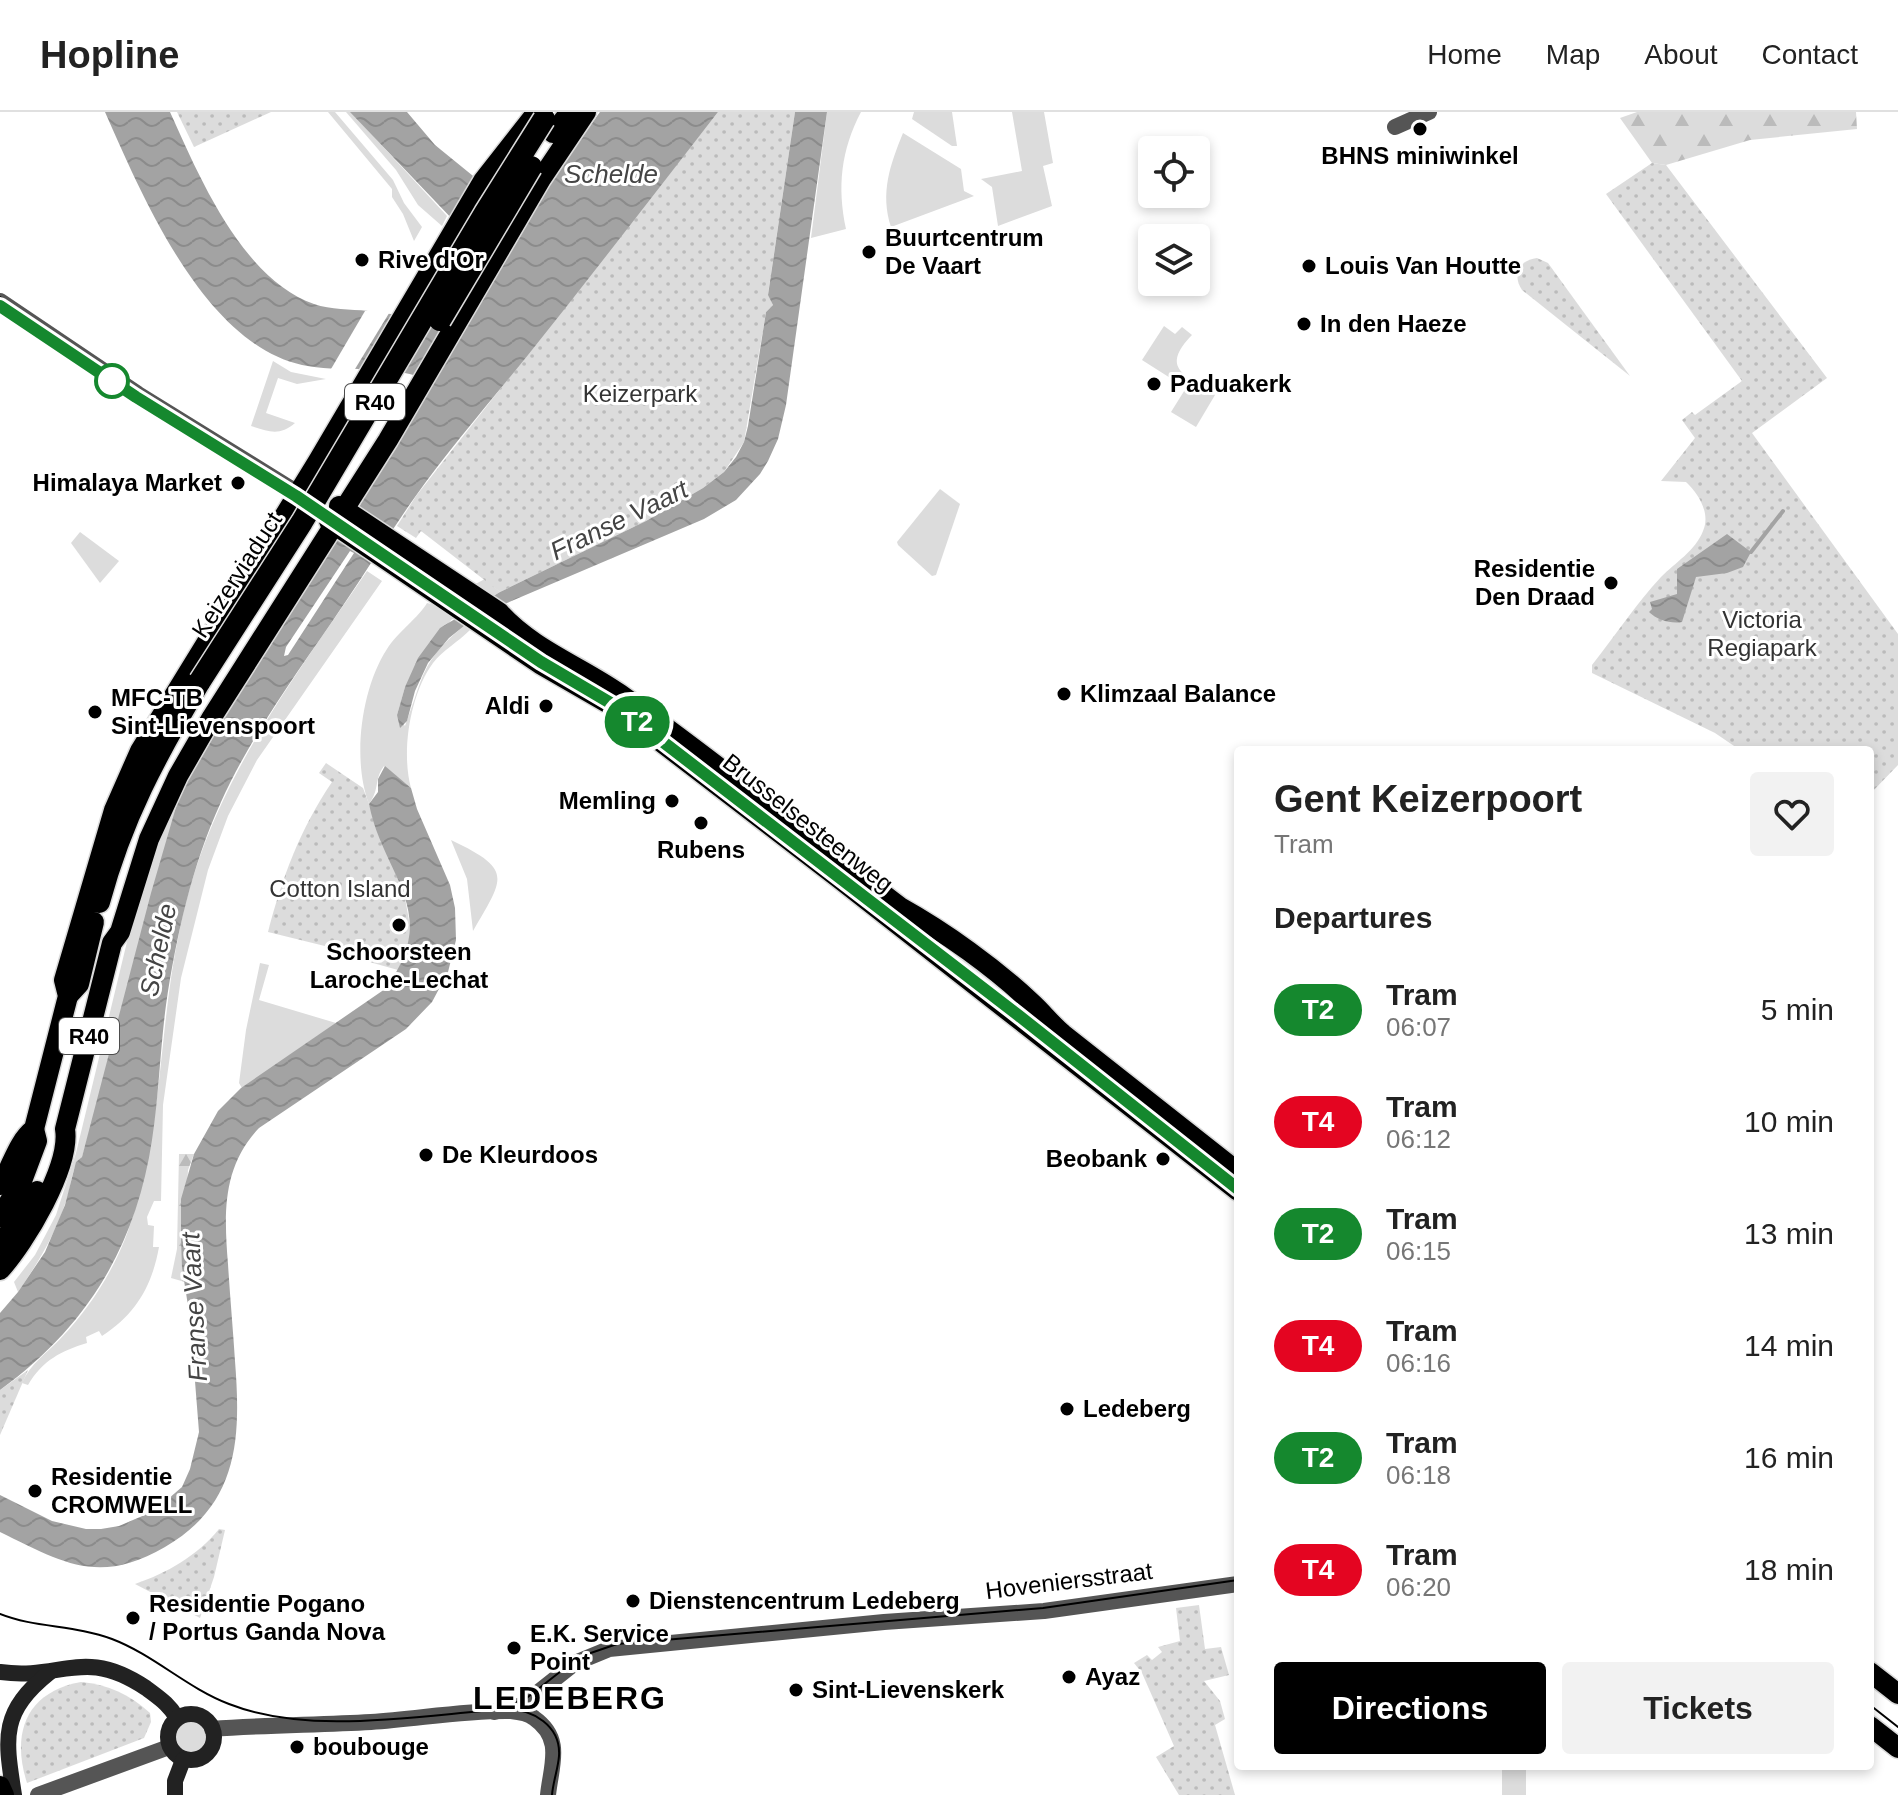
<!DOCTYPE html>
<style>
body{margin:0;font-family:Helvetica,sans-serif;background:#f2f2f2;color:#222;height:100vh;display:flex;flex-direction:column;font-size:30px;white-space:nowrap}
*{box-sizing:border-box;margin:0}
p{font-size:26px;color:#767676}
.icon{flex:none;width:44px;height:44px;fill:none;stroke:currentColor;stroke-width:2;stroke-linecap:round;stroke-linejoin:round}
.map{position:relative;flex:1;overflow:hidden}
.details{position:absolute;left:1234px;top:634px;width:640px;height:1024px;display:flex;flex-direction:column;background:#fff;border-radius:8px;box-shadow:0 4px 12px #0003}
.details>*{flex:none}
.badge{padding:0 16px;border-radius:26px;font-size:28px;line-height:52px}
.buttons{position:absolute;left:1138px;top:24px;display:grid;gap:16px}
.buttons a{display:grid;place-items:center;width:72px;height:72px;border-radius:8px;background:#fff;box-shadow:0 4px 12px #0003;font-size:40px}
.map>.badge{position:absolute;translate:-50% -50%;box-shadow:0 0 0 4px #fff}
h2{padding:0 40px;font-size:30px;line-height:72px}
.round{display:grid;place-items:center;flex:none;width:84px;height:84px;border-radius:8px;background:#f2f2f2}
.overview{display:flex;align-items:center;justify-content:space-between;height:136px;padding:0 40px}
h1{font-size:38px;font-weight:800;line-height:60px}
.primary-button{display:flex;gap:16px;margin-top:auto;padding:16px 40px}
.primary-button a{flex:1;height:92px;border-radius:8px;background:#000;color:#fff;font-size:32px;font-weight:800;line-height:92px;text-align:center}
.primary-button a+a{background:#f2f2f2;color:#222}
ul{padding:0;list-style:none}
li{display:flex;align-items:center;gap:24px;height:112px;padding:0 40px}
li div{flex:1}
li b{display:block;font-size:30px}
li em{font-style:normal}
li .badge{min-width:88px;font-weight:700;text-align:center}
header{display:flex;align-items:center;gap:48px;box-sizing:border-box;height:112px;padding:0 40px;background:#fff;border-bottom:2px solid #e0e0e0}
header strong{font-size:38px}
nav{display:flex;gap:44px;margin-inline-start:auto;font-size:28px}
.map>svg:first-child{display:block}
.green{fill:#dcdcdc}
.forest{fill:url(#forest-firs)}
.park{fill:url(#park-dots)}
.water{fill:url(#water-waves);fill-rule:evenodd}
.pier{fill:#fff}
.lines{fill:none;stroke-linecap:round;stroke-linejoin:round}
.stream{stroke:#a3a3a3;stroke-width:4}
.primary-casing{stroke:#dbdbdb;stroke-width:23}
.trunk-casing{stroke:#dbdbdb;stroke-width:25}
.tertiary{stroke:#555;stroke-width:16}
.secondary{stroke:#222;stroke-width:16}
.primary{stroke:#000;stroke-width:20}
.trunk{stroke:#000;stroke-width:22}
.tram{stroke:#000;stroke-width:2}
.trunk-bridge-casing{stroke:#dbdbdb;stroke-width:25;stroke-linecap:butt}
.trunk-bridge{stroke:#000;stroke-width:22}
.line-casing{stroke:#fff;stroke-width:18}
.line{stroke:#15882e;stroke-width:12}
.poi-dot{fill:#000;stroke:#fff;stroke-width:3}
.stop-dot{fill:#fff;stroke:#15882e;stroke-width:4}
.labels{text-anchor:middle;stroke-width:6;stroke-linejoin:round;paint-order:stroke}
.shield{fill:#fff;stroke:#4c4c4c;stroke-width:2}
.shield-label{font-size:22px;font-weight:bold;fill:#000}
.poi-label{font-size:24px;font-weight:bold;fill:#000;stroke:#fff;text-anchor:start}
.park-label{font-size:24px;fill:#333;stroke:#fff}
.street-label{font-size:24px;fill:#000;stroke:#fff}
.water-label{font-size:26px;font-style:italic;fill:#444;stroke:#fff}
.district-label{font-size:32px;font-weight:bold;letter-spacing:2px;fill:#000;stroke:#fff}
</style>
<header>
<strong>Hopline</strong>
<nav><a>Home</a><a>Map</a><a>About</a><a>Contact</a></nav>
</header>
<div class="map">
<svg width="1898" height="1683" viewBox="0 0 1898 1683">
<defs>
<pattern id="forest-firs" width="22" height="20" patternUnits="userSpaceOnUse" patternTransform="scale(2)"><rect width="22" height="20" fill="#dcdcdc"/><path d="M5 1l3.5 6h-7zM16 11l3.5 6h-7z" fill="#bbb"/></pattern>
<pattern id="park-dots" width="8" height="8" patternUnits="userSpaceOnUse" patternTransform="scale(2)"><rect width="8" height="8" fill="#dcdcdc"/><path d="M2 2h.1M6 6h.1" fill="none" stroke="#bbb" stroke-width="1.8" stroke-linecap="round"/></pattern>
<pattern id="water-waves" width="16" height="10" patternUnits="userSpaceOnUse" patternTransform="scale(2)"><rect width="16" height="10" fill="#a3a3a3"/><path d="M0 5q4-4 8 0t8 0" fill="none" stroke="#8b8b8b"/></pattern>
</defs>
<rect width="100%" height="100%" fill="#fff"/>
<!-- green -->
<g class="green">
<path d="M328,0H335L393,68L404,91L422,115L414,129L403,102L392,85V77Z"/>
<path d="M346,0H351L447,104L442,114L418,93L396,58Z"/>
<path d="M827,0H861C841,38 837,75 846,117L811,126Z"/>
<path d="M914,0H952L957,34H952L912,7Z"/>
<path d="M1012,0H1044L1053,51L1043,54L1052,94L998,114L992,75L981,67L1022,59Z"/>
<path d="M903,21L961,57L964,79L974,84L891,115C880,81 890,53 903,21Z"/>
<path d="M1164,214L1175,222L1182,215L1192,223C1159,257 1186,263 1215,283L1196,315L1171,300L1186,276L1142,248Z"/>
<path d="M273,249L291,260L326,267L297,272L278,266L266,301L295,311C280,324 269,320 251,314Z"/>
<path d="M940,377L960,392L936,463L932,464L898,433L897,430Z"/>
<path d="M80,420L119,449L100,471L71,431Z"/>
<path d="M367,459L382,469L257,648L228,704L208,758L181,866L163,993L161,1089H154L147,1105L148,1113L154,1114L153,1135H159C152,1174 136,1202 102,1224L99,1219L86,1225L87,1231C61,1239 43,1248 28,1273L22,1271C30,1252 47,1241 61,1226C90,1196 114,1158 128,1119C163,1023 158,920 179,821C208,676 287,577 367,459Z"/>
<path d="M485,467L500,480L451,508L405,575L397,603L405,614C424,565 420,550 464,514L470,518C458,530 443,538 433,551C410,582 401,640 411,676L384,654C374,667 380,677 369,692C352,648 361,577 387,537C396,522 420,504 427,491L435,493Z"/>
<path d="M198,642L82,1045C73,1053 72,1066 69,1079C59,1116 40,1148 18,1180L14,1170L35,1143L56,1103L76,1041L133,805L165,710Z"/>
<path d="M451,728C514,758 504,765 473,819L467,767Z"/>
<path d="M260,851L269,853L259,888L336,911L242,976L239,971L246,918Z"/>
<circle cx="191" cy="1625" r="16"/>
<rect x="1502" y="1654" width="24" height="29"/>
</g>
<!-- forest -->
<g class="forest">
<path d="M1637,0H1856L1857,17L1750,28L1666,53L1652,51L1620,6Z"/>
<path d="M179,1042H194L188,1058L182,1156L185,1170L171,1166L177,1137Z"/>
</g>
<!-- park -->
<g class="park">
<path d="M177,0H271L194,35Z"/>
<path d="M718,0H795L768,182L773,193L766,200L744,330L724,360L703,376L646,409L500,480L421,419L416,426L397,414L416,384Z"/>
<path d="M1652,51L1666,53L1827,266L1752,321L1898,522V653L1870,682V638H1740L1715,621L1592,561V553C1615,524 1636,492 1661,465C1675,451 1696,438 1703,419C1711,401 1698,381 1686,370L1661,369L1695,326L1682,308L1692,300L1695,303L1742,269L1606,82Z"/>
<path d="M1537,146L1548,151L1630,264L1522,178C1512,163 1519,148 1537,146Z"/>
<path d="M326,651L363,676L405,786L410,814L409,831L398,858L341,842V838L268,820C282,766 300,717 332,670L319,661Z"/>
<path d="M28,1258L0,1323V1278Z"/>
<path d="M219,1417L225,1418L214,1465L200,1506L135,1472C167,1461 197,1444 219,1417Z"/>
<path d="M1199,1493L1205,1537L1221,1535L1229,1563L1204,1569L1220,1589L1225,1607L1215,1613L1235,1683H1179L1156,1645L1174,1634L1142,1561L1134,1551L1147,1543L1152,1548L1162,1540L1158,1535L1180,1529L1176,1496Z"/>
<path d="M81,1570C108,1572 130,1583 150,1601L151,1610L144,1626L27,1671C11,1621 26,1580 81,1570Z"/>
</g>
<!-- water -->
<g class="water">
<path d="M105,0H170C199,64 242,167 314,192C331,198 350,197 368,199C401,203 433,208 466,213L498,155L350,0H407L435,33L526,107L556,60L600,0H718C655,81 592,163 528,243C490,290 450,336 415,385C390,420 368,457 344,492C301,556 253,619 221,690C192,753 176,825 166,893C160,938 159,983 152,1028C136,1134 87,1215 0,1278V1201L18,1180L45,1140L65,1093L76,1050L82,1045L151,781L176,695L198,642L360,393L424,280L417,264C378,252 340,261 302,253C203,231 142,83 105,0ZM350,439L354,441L288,543L284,544L286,535Z"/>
<path d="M795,0H827L786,293L778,327L768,349L760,362L736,388L704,407L507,491L464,514L449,526L428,551L415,579L407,609L400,616L397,603L405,575L418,546L440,516L500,480L646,409L703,376L724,360L736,345L744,330L748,314L766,200L773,193L768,183Z"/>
<path d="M1727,422L1751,440L1743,455L1727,461L1696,465L1682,510C1671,512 1657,508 1649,500L1652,497L1650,490L1677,482V457Z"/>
<path d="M385,654L411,676L417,697L450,773L455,796L456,828L448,860L432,890L406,917L259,1016C222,1055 224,1102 228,1152C230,1185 233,1217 235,1249C241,1326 239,1392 165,1435C98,1474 62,1450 0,1420V1383L52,1409L86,1417H101L119,1414L154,1399L182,1375L190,1357L199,1320L190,1206L182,1156L181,1126V1087L194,1042L218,999L241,976L385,877C443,800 383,764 369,692L378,680V667Z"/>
</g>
<!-- pier -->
<path class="pier" d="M391,198L355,257H331L365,199Z"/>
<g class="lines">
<!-- stream -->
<path class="stream" d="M1751,440L1783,399"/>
<!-- primary casing -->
<g class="primary-casing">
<g id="primary">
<path d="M553,21L570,0"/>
<path d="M339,394L499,500C532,537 580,554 620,582C715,650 807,724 900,795C945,820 995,856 1032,891C1043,901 1051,912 1063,922L1238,1060"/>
<path d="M329,409L540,552L618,597L841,768L1238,1079"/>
<path d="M68,884L79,872L94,810"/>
<path d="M0,1073C12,1055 17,1030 34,1017L68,884L64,868L114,698L140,639L318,349L483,69L537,0"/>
<path d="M0,1105L22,1069L37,1029L34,1017"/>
<path d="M3,1129L37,1079"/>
<path d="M0,1158C25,1131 71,1054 65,1017L112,831L120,820L149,727L178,664L212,605L388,328L541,67L586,0"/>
<path d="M1870,1560L1898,1582"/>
<path d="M1870,1614L1898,1636"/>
<path d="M0,1674L4,1683"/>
</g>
</g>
<!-- trunk casing -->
<g class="trunk-casing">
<g id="trunk">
<path d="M99,790C122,705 156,643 200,569"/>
<path d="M0,1132L3,1129"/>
</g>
</g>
<!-- tertiary -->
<g class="tertiary">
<path d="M1395,15L1429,0"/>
<path d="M0,189L138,282L298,381"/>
<path d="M494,1600L522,1593L575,1551L609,1537L884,1510L1044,1499L1238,1472"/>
<path d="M212,1617C265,1613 318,1613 371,1610C418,1607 465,1598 511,1599C520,1600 528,1601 534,1606C564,1627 551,1653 548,1683"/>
<path d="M38,1683L169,1635"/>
</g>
<!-- secondary -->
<g class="secondary">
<path d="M0,1560C62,1569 83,1534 146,1576C159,1586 169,1592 177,1606"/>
<circle cx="191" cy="1625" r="23"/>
<path d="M14,1683C5,1625 0,1600 50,1560"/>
<path d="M175,1683V1669L183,1648"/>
</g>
<!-- primary -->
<use href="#primary" class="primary"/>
<!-- trunk -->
<use href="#trunk" class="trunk"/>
<!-- tram -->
<g class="tram">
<path d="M0,185L140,279L306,382"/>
<path d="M329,407L541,550L619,596L963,860L1238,1077"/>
<path d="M0,1502C35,1516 75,1513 112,1527C154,1543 187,1576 229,1592C311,1624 420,1603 506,1597C533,1597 561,1614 559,1644C558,1657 553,1670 552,1683"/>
<path d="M1870,1593L1898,1615"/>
<path d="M493,1598L524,1588L579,1545L617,1532L1043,1496L1238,1468"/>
</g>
<!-- trunk-bridge casing -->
<g class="trunk-bridge-casing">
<g id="trunk-bridge">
<path d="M440,208L531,55"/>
<path d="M200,569L302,410L485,101L544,7"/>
</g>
</g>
<!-- trunk-bridge -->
<use href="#trunk-bridge" class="trunk-bridge"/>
</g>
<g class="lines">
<!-- line casing -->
<g class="line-casing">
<path id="line" d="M0,194L136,285L296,384L541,550L619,596L1018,903L1238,1077"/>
</g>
<!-- line -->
<use href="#line" class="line"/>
</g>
<!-- markers -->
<g class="poi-dot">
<circle cx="1420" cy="17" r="8"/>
<circle cx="869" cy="140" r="8"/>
<circle cx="362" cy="148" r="8"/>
<circle cx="1309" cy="154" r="8"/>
<circle cx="1304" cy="212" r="8"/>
<circle cx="1154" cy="272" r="8"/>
<circle cx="238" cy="371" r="8"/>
<circle cx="1611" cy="471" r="8"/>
<circle cx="1064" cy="582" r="8"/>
<circle cx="546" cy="594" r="8"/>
<circle cx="95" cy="600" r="8"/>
<circle cx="672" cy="689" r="8"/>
<circle cx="701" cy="711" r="8"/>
<circle cx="399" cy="813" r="8"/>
<circle cx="426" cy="1043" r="8"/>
<circle cx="1163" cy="1047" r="8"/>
<circle cx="1067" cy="1297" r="8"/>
<circle cx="35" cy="1379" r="8"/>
<circle cx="633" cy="1489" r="8"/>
<circle cx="133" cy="1506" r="8"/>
<circle cx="514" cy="1536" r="8"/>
<circle cx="1069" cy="1565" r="8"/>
<circle cx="796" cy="1578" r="8"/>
<circle cx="297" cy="1635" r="8"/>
</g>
<circle class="stop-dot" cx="112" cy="269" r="16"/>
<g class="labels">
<!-- shield labels -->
<g class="shield">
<rect x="345" y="272" width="60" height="36" rx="6"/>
<rect x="59" y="906" width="60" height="36" rx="6"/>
</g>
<g class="shield-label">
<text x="375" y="298">R40</text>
<text x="89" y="932">R40</text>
</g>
<!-- poi labels -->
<g class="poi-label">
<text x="1420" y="52" text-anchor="middle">BHNS miniwinkel</text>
<text x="885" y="134">Buurtcentrum<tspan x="885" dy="28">De Vaart</tspan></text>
<text x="378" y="156">Rive d'Or</text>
<text x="1325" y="162">Louis Van Houtte</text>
<text x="1320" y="220">In den Haeze</text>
<text x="1170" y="280">Paduakerk</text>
<text x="222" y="379" text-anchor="end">Himalaya Market</text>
<text x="1595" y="465" text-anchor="end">Residentie<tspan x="1595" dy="28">Den Draad</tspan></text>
<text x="1080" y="590">Klimzaal Balance</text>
<text x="111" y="594">MFC-TB<tspan x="111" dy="28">Sint-Lievenspoort</tspan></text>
<text x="530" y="602" text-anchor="end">Aldi</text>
<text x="656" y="697" text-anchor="end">Memling</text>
<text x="701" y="746" text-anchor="middle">Rubens</text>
<text x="399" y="848" text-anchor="middle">Schoorsteen<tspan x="399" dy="28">Laroche-Lechat</tspan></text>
<text x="442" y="1051">De Kleurdoos</text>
<text x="1147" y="1055" text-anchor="end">Beobank</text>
<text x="1083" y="1305">Ledeberg</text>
<text x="51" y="1373">Residentie<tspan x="51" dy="28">CROMWELL</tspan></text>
<text x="649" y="1497">Dienstencentrum Ledeberg</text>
<text x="149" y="1500">Residentie Pogano<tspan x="149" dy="28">/ Portus Ganda Nova</tspan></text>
<text x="530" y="1530">E.K. Service<tspan x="530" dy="28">Point</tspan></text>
<text x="1085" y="1573">Ayaz</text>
<text x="812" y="1586">Sint-Lievenskerk</text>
<text x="313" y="1643">boubouge</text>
</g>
<!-- park labels -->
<g class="park-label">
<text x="640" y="290">Keizerpark</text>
<text x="1762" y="516">Victoria<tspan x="1762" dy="28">Regiapark</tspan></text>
<text x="340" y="785">Cotton Island</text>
</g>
<!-- street labels -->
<g class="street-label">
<text transform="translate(237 463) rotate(-57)" y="8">Keizerviaduct</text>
<text transform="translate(808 711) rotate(38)" y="8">Brusselsesteenweg</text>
<text transform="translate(1069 1469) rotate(-7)" y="8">Hoveniersstraat</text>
</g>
<!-- water labels -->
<g class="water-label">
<text x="611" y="71">Schelde</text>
<text transform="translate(619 408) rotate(-26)" y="9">Franse Vaart</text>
<text transform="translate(158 838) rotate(-78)" y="9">Schelde</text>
<text transform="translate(194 1195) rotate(-93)" y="9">Franse Vaart</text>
</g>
<!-- district labels -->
<g class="district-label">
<text x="570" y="1597">LEDEBERG</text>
</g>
</g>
</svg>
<div class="buttons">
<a><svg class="icon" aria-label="locate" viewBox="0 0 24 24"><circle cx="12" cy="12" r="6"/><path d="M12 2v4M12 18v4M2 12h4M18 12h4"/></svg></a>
<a><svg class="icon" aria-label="layers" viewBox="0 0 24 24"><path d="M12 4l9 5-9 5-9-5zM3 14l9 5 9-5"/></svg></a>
</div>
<b class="badge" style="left:637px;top:610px;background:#15882e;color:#fff">T2</b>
<section class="details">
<div class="overview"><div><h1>Gent Keizerpoort</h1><p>Tram</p></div><a class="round"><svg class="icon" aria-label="heart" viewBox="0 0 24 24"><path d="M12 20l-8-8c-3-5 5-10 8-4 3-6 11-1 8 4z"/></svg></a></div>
<h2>Departures</h2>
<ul>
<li><span class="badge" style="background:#15882e;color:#fff">T2</span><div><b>Tram</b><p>06:07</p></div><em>5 min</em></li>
<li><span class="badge" style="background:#e40521;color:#fff">T4</span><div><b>Tram</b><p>06:12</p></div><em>10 min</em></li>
<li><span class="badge" style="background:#15882e;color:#fff">T2</span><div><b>Tram</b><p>06:15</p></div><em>13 min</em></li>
<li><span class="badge" style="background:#e40521;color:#fff">T4</span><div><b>Tram</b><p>06:16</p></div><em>14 min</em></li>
<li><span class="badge" style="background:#15882e;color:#fff">T2</span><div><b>Tram</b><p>06:18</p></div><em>16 min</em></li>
<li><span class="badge" style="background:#e40521;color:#fff">T4</span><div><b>Tram</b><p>06:20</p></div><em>18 min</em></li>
</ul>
<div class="primary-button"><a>Directions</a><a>Tickets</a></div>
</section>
</div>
